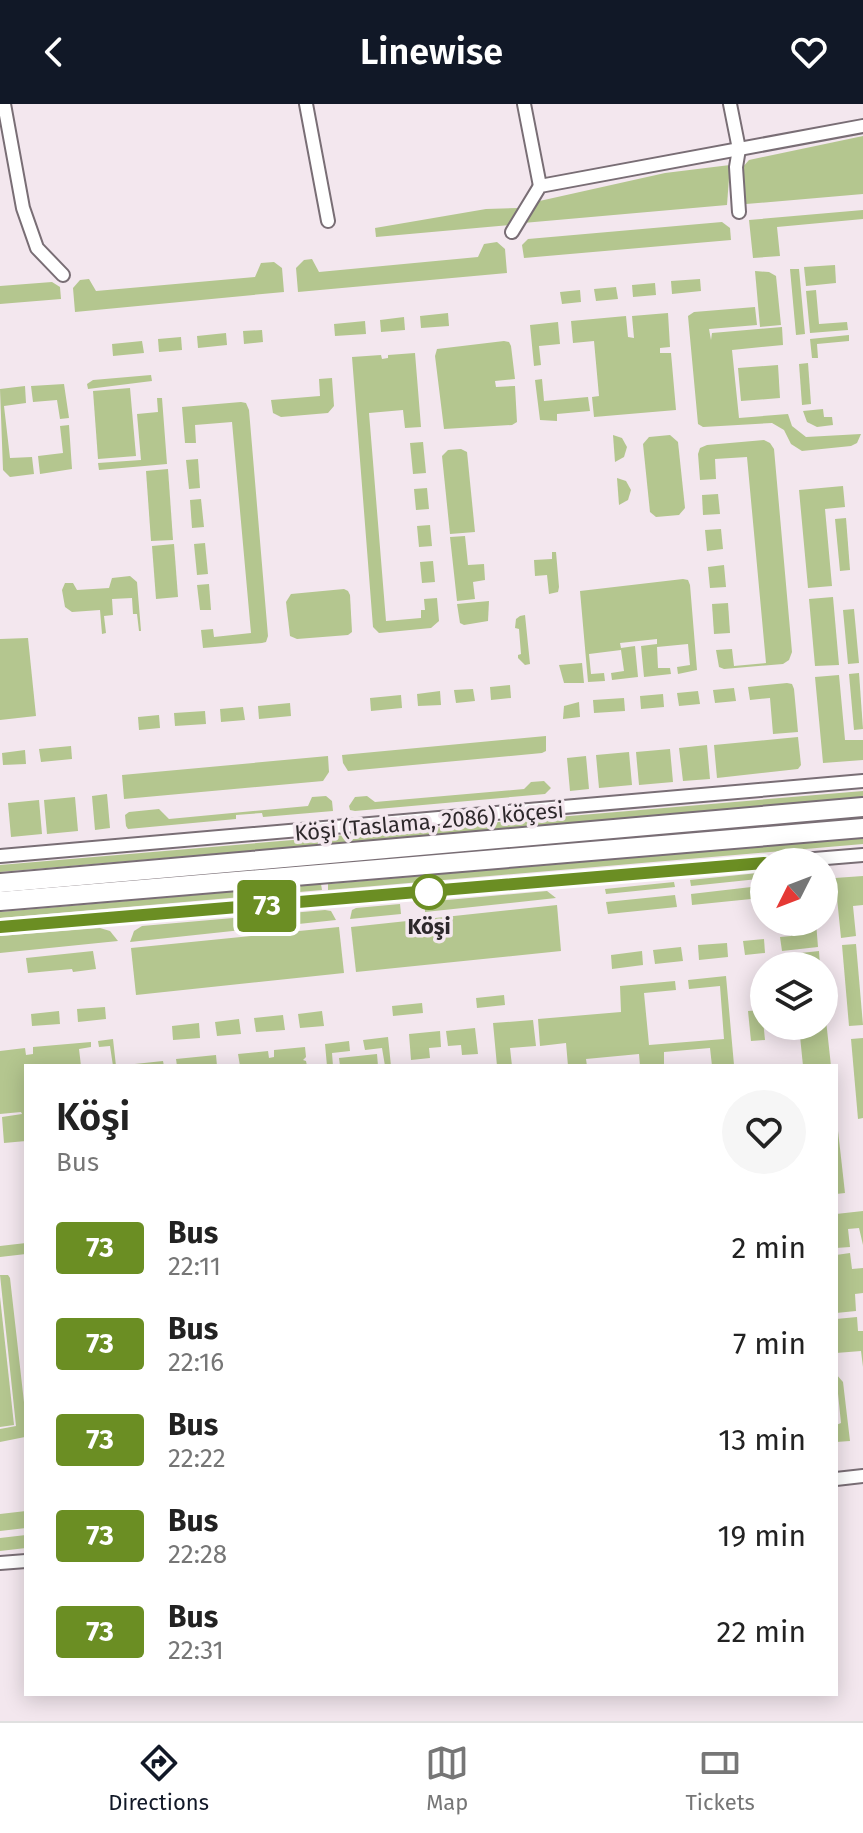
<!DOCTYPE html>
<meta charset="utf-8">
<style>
body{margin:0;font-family:"Fira Sans",sans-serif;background:#f6f6f6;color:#222;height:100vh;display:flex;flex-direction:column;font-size:30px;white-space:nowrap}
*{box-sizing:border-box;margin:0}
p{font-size:26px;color:#767676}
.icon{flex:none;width:44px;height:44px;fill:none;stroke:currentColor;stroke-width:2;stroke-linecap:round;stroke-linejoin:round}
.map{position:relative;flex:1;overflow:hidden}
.sheet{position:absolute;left:24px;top:960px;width:814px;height:632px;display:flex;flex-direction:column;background:#fff;border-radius:0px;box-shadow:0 4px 20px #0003}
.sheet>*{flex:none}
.badge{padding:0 16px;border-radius:6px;font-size:28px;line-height:52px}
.needle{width:52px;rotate:228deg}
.fabs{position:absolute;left:750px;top:744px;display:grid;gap:16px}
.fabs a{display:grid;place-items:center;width:88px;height:88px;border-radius:50%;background:#fff;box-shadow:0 4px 20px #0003;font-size:40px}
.map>.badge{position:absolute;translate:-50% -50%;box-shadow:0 0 0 4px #fff}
.round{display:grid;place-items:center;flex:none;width:84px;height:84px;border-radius:42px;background:#f6f6f6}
.summary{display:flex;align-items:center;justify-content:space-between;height:136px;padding:0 32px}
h1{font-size:38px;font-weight:600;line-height:60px}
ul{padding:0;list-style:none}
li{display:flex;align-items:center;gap:24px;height:96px;padding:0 32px}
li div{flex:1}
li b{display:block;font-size:30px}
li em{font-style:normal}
li .badge{min-width:88px;font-weight:700;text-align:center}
header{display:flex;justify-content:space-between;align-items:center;height:104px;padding:0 32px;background:#111827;color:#fff;font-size:36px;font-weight:600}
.tab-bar{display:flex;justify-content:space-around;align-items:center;height:112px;border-top:2px solid #e0e0e0;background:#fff;font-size:22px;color:#767676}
.tab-bar a{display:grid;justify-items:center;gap:4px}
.tab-bar .current{color:#111827}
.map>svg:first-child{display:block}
.green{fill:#b4c68f}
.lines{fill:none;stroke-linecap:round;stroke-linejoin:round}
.street-casing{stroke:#796e75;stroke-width:16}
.primary-casing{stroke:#796e75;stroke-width:22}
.street{stroke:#fff;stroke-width:12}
.primary{stroke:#fff;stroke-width:18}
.line-casing{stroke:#fff;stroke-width:18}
.line{stroke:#6b8e23;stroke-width:12}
.stop-dot{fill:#fff;stroke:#6b8e23;stroke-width:4}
.labels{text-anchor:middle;stroke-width:7;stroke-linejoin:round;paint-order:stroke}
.street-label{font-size:22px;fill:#2d282b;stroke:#f3e7ee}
.stop-label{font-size:22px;font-weight:bold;fill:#2d282b;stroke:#f3e7ee}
</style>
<header><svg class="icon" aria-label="back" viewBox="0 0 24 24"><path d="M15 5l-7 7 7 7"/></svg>Linewise<svg class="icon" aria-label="heart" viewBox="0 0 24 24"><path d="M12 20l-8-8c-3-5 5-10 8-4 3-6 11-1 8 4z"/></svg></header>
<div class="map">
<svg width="863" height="1617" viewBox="0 0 863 1617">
<rect width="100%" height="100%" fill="#f3e7ee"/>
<!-- green -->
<g class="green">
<path d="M863,32V90L746,100L742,84V64L749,56Z"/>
<path d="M730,61L727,101L523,119L535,98L665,69Z"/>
<path d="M519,104L511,121L376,133L375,124L486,105Z"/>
<path d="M863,106V115L777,123L780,152L753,154L749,116Z"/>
<path d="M722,118L730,124L731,136L524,154L522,141L528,135Z"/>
<path d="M497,138L505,145L507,169L298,188L296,164L304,156L312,155L319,168L478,153L484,140Z"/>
<path d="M274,158L282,164L284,188L75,208L73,184L80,176L89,175L96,187L255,173L261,159Z"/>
<path d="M835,161L836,179L806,182L804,163Z"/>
<path d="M799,165L805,230L796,231L790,165Z"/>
<path d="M755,167L769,168L776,172L781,221L760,223Z"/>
<path d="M700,175L701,187L672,190L671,177Z"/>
<path d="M52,178L60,183L61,195L0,200V182Z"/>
<path d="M655,179L656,191L633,193L632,181Z"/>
<path d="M616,183L618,195L596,197L594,185Z"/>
<path d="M580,186L581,198L562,200L560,188Z"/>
<path d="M816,186L819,220L847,218L848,226L810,229L806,187Z"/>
<path d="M755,203L757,221L709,225L711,236L712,229L782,223L783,241L732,246L739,314L788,310L792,322L806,333L861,330L857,339L851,342L802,347L791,340L784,326L772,319L703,323L698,320L688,212L694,208Z"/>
<path d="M448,209L449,222L421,224L420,212Z"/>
<path d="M668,209L670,243L660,244V249H671L676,306L594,313L592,293L599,292L594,237L573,239L571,217L626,212L628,233L634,234L632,212Z"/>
<path d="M404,213L405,226L381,228L380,216Z"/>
<path d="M365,217L366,230L335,232L334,220Z"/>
<path d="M558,218L560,240L539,242L541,261L534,262L530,221Z"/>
<path d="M262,226L263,238L244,240L243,227Z"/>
<path d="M226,229L227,241L198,244L197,232Z"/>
<path d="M849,231V237L817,240L818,254H812L810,235Z"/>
<path d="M181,233L182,246L159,248L158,235Z"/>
<path d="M142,237L144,249L113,252L112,240Z"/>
<path d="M504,237L509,238L511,242L515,275L495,277L496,283L515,282L517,318L512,321L444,325L435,252L437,245Z"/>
<path d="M415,249L421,323L405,324L403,306L369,309L386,517L421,514V506H425L424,495L437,494L439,517L431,524L379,529L373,523L352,253L381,251L382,255L388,254V251Z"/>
<path d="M808,259L811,300L802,301L799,260Z"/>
<path d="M778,261L780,294L741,297L738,264Z"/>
<path d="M151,271L152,277L88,285L87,280L93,276Z"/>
<path d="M332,274L334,302L328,309L281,313L273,309L271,296L320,292L319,275Z"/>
<path d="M542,275L544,297L588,293L590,307L557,310V317L540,316L535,276Z"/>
<path d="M64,280L69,314L60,315L57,296L33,298L31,282Z"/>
<path d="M25,282L26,299L4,302L10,354L32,353L34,370L10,373L3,366L0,285Z"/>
<path d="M130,284L136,352L98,355L93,287Z"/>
<path d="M157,294H162L167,360L99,366L98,359L141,356L137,310L158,308Z"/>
<path d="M241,298L246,299L249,306L268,532L266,538L262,539L203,544L201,526L213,525L214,533L251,529L232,318L195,321L196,339H185L182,303Z"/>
<path d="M823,305L824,313H832L833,321L817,323L807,318L803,307Z"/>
<path d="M69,321L72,365L40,370L38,352L63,349L60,322Z"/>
<path d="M613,331L622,334L627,343L624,353L615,358Z"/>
<path d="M670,331L678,338L685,404L679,411L656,413L650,408L643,340L649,333Z"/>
<path d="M764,336L770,339L774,345L792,548L789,556L783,560L724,565L719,563L716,546L732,545L734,562L766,559L747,353L715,355L716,375L700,376L698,350L700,344L707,341Z"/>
<path d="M423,338L426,369L413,370L410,339Z"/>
<path d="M461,345L467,348L475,428L450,430L442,352L448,346Z"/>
<path d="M198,355L200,384L189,385L186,356Z"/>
<path d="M168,365L173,436L151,437L146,367Z"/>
<path d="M617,374L626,377L631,386L628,396L619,401Z"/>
<path d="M843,382L845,403L825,405L832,482L808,484L799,386Z"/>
<path d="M427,384L429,405L416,406L414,385Z"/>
<path d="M718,390L720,410L703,411L702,391Z"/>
<path d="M201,395L204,423L192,424L190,396Z"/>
<path d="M846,414L850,466L840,467L835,415Z"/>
<path d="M430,421L432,442L419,443L417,422Z"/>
<path d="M721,425L723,445L707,447L705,426Z"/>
<path d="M465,432L468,461L484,460L485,476L473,478L475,495L457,497L450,433Z"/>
<path d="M205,439L208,470L197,471L194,440Z"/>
<path d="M174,440L178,493L156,495L152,442Z"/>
<path d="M552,448H556L559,483L558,488L549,490L547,471L535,472L534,456L552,455Z"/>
<path d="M433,457L435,478L422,479L420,458Z"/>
<path d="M724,461L726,483L710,484L708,463Z"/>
<path d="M130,472L137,478L141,527H139L137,510H133L132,494L112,495L113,511L104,512L106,529L102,530L100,506L72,508L65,503L62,486L65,479H73L77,486L109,484L112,474Z"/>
<path d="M683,475L688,476L690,481L697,566L678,570L677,563L690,561L688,540L657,543L658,564H670L671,570L644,573L641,542L657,540V535L620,539L621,544L635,542L638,573L612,576L611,569L624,567L621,546L589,550L591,570L604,569L605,577L588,578L580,487Z"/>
<path d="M209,480L211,506H200L197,481Z"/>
<path d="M344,485L348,487L350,491L352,528L348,531L297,535L290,532L286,498L291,490Z"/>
<path d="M833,493L839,561L815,562L809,495Z"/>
<path d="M489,497L488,517L464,521L460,519L457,500Z"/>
<path d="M728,499L730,529L714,530L712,500Z"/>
<path d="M854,505L859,559L848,560L843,506Z"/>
<path d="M525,511L530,560L525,561L518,554V551L521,550L519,525L515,524L516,515L520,512Z"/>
<path d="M28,534L36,612L0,616V535Z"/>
<path d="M582,559L584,579H564L559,561Z"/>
<path d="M859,569L863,625L854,626L849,570Z"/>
<path d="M839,571L845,636H863V656L823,659L815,573Z"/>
<path d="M787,579L792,580L794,585L798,628L773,630L770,594L750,596L748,583Z"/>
<path d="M510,581L511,594L491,596L490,583Z"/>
<path d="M734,584L736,597L715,599L713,586Z"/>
<path d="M473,585L475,597L456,599L454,586Z"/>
<path d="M440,587L441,601L418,602L417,590Z"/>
<path d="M698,587L700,600L679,602L677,589Z"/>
<path d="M663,590L664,603L641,605L640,592Z"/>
<path d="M401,591L402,604L371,607L370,594Z"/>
<path d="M624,594L625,607L594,609L593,596Z"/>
<path d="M579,598L580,613L563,615L564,602Z"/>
<path d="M290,599L291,612L259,615L258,602Z"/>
<path d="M243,603L245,616L221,618L220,605Z"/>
<path d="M205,607L206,620L175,622L174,609Z"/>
<path d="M159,611L160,624L139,626L138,613Z"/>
<path d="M546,632V647L542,649L348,667L343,659L342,651Z"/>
<path d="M798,633L801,661L798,665L717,674L714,641Z"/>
<path d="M707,641L710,675L683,677L679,644Z"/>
<path d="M71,642L72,655L41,658L39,645Z"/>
<path d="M670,645L673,678L639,681L636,648Z"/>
<path d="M25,646L26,660L3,661L2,649Z"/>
<path d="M629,648L632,681L599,684L596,651Z"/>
<path d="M328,652L329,668L323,677L124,695L122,671Z"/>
<path d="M586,652L589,685L570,687L567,654Z"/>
<path d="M544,677L551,684L545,690L355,707L350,706L349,702L355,693L367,692L375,698L524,685L531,678Z"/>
<path d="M863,687V694L324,741L323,733Z"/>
<path d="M107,690L110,724L95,726L92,692Z"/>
<path d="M326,692L332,697L333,707L263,713L262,709L236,711V715L128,725L126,722L125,711L129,708L159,705L169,715L308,702L312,693Z"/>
<path d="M75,693L78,727L47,730L44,696Z"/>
<path d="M39,696L42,730L11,733L8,699Z"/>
<path d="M317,734L318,741L0,768V761Z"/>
<path d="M863,734V740L328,786V780Z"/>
<path d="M758,769V775L691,782L690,776Z"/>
<path d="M863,772V801L853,802L856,832L841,834L835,774Z"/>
<path d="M674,778L675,783L606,790L605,785Z"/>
<path d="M321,780L322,786L0,814V808Z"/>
<path d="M760,782L761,794L692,801L691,790Z"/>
<path d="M547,787L556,794L425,808V798Z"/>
<path d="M675,791L677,803L608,810L606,798Z"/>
<path d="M400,800L401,810L350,815L352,806L356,804Z"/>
<path d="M557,801L561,847L356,868L351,823Z"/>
<path d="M325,806L331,807L336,816L130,838L134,827L142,822Z"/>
<path d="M789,818H816L818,843L782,847L780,833L791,832Z"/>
<path d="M339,823L344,869L136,891L131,844Z"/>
<path d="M100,824L110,827L118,837L0,849V832Z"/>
<path d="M764,835L765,849L745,851L743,837Z"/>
<path d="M727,839L728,853L699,856L698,841Z"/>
<path d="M856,840L863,921L849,922L842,841Z"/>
<path d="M681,843L683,857L655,860L653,846Z"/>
<path d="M93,847L96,865L73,868L72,865L28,869L26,854Z"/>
<path d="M642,847L643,861L612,865L611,851Z"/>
<path d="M819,847L820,862H783L782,851Z"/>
<path d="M726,872L734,961L712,962L710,944L664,948V962H640L639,950L586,955L587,962H568L566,939L540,942L538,915L621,908L620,882L675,877L676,886L644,889L649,941L724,935L720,882L689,885L688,876Z"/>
<path d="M504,891L505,901L477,904L476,894Z"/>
<path d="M824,898L831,962H803L799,922H824Z"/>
<path d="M422,899L423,909L393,912L392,902Z"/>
<path d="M105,903L106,915L78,918L77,905Z"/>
<path d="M762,906L765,936L751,937L748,907Z"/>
<path d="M59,907L60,920L32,922L31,910Z"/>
<path d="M322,907L324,922L300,924L298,910Z"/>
<path d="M283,911L285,926L256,928L254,914Z"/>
<path d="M239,915L241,930L217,932L215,918Z"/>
<path d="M533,916L536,942L510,944L512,962H497L493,919Z"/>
<path d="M199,919L200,934L173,936L172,922Z"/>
<path d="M475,924L478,950L462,951L461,941L448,942L446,927Z"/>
<path d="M440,927L441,943L429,944L430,954L411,956L409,930Z"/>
<path d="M388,933L391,962H385L382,944L365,946L363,936Z"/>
<path d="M863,934V1014L858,1015L851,935Z"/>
<path d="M113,935L116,962L163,957L164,962H113L110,942L99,943L98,937Z"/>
<path d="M349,937L350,947L332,949L333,962H327L325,940Z"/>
<path d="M91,938V943L79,945L81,962H26V1037L4,1039L2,1013L22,1010L21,1008L0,1010V947L25,944L26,951L33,950V943Z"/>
<path d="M305,943L306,953L303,956L306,957L307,962H240L238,950L268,947L269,954L274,953V946Z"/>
<path d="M377,950L378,962H340L339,954Z"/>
<path d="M216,951L217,962H177L176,955Z"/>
<path d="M836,1009L845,1089L836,1090Z"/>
<path d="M863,1107V1141L859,1124L848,1125L850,1143L836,1144V1110Z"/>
<path d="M26,1139V1150L0,1153V1142Z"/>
<path d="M850,1149L852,1165L863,1164V1189L855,1190L856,1207L836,1209V1151Z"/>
<path d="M0,1171H8L10,1174L26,1316L25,1333L0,1338V1325L16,1322Z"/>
<path d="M0,1193L14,1321L0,1323Z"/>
<path d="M857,1213L858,1227H863V1263L861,1247L836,1249V1215Z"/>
<path d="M836,1270L843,1278L850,1337L836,1338V1321L841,1319Z"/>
<path d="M26,1407V1424L0,1427V1410Z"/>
<path d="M26,1431V1444L0,1447V1434Z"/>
</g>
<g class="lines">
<!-- street casing -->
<g class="street-casing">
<g id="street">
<path d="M4,0L23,104L37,144L63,171"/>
<path d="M306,0L328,117"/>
<path d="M524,0L540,82"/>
<path d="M730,0L739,45L736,63L739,108"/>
<path d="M512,128L540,82L863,22"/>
<path d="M0,752L863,677"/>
<path d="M778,758L863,751"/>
<path d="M0,823L764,759"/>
<path d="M836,1375L863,1372"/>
<path d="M0,1459L26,1457"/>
</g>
</g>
<!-- primary casing -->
<g class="primary-casing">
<g id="primary">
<path d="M0,779L863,703"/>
<path d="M0,797L863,724"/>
</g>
</g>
<!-- street -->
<use href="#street" class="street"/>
<!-- primary -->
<use href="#primary" class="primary"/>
</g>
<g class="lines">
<!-- line casing -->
<g class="line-casing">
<path id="line" d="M0,823L764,759"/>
</g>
<!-- line -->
<use href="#line" class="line"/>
</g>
<!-- markers -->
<circle class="stop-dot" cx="429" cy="788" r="16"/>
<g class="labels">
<!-- street labels -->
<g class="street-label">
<text transform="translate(429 717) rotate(-5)" y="8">Köşi (Taslama, 2086) köçesi</text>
</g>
<!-- stop labels -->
<g class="stop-label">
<text x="429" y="830">Köşi</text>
</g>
</g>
</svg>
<div class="fabs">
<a><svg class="needle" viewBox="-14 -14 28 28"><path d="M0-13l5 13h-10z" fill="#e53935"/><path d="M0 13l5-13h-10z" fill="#767676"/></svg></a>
<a><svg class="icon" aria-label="layers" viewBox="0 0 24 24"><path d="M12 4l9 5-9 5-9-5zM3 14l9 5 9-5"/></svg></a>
</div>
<b class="badge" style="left:267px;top:802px;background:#6b8e23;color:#fff">73</b>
<section class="sheet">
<div class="summary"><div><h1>Köşi</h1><p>Bus</p></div><a class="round"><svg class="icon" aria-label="heart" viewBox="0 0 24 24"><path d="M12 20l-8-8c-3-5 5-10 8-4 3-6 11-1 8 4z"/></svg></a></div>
<ul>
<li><span class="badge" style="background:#6b8e23;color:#fff">73</span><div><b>Bus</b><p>22:11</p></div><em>2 min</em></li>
<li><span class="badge" style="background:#6b8e23;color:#fff">73</span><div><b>Bus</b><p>22:16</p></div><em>7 min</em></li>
<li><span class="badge" style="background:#6b8e23;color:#fff">73</span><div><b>Bus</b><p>22:22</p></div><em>13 min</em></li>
<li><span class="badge" style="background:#6b8e23;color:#fff">73</span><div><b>Bus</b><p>22:28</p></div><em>19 min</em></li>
<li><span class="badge" style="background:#6b8e23;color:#fff">73</span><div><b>Bus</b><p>22:31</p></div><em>22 min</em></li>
</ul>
</section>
</div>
<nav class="tab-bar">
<a class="current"><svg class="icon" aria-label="directions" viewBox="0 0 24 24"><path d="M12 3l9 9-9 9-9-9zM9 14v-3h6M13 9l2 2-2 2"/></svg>Directions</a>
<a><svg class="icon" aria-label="map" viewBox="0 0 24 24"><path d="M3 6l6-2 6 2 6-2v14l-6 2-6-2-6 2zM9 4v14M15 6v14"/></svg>Map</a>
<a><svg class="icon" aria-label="tickets" viewBox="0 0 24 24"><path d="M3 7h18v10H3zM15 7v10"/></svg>Tickets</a>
</nav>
